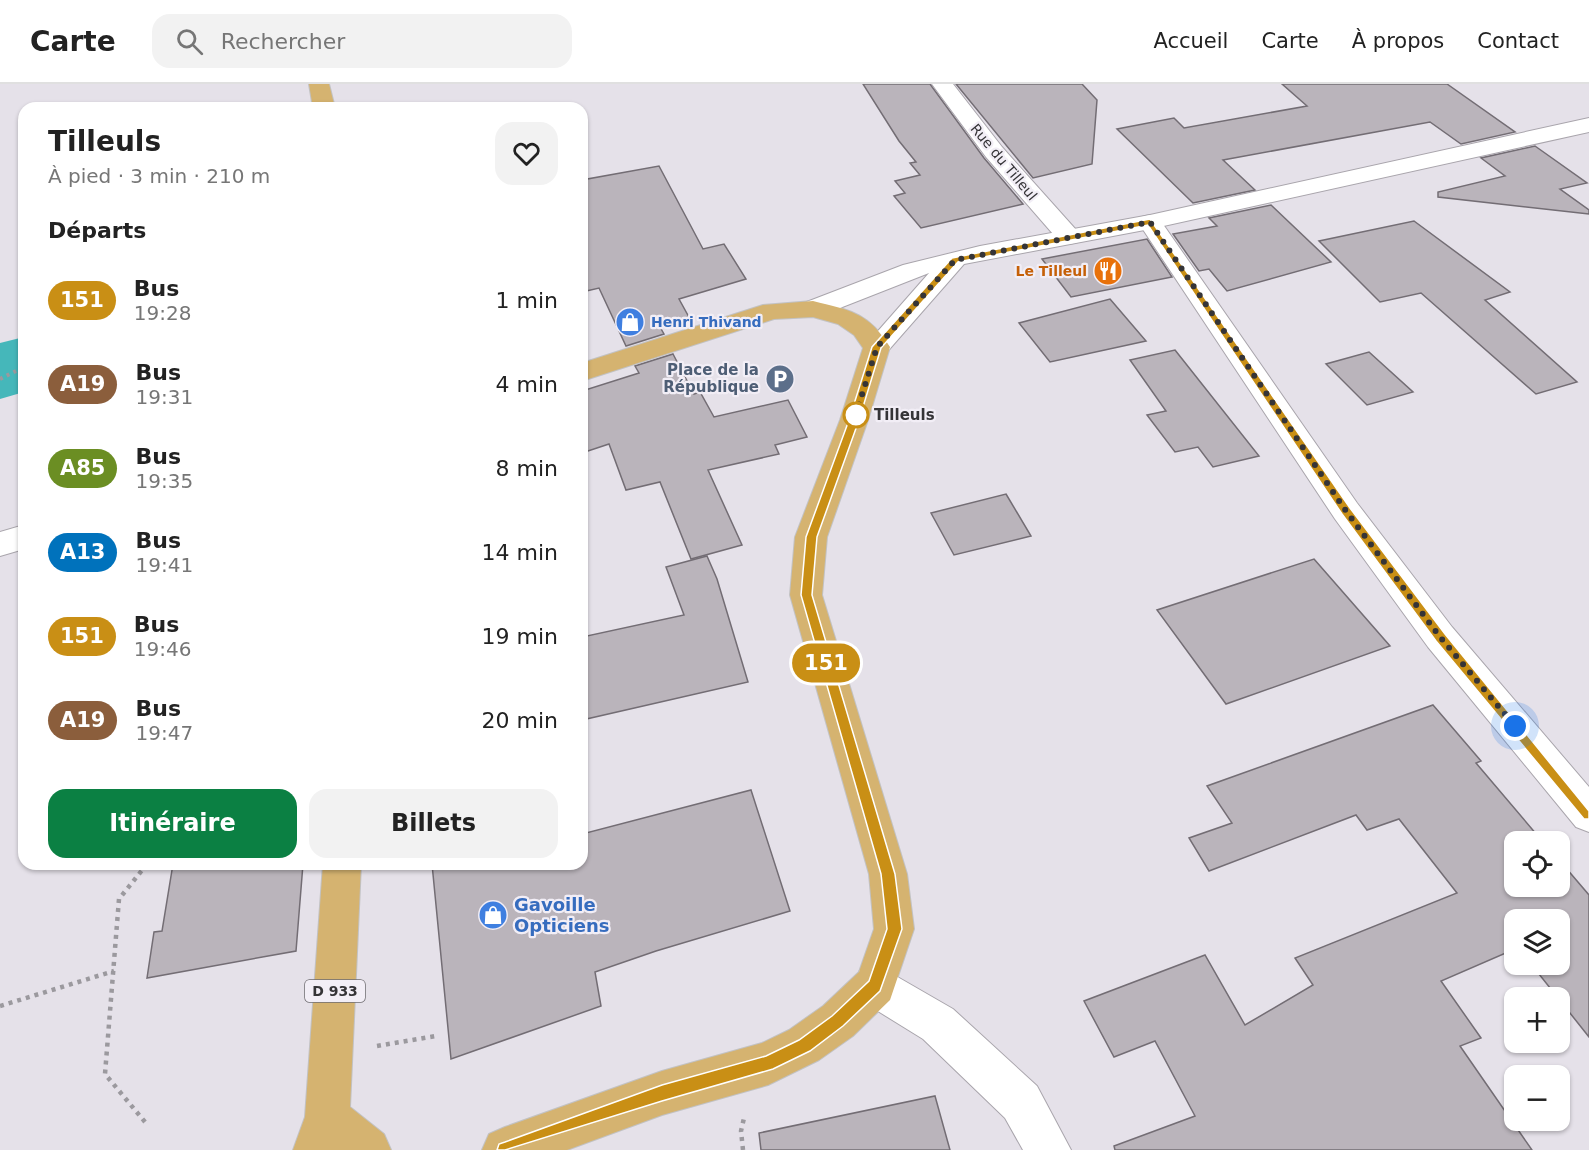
<!DOCTYPE html>
<html lang="fr">
<meta charset="utf-8">
<style>
body{margin:0;font-family:"DejaVu Sans",sans-serif;background:#f2f2f2;color:#222;height:100vh;display:flex;flex-direction:column;font-size:22px;white-space:nowrap}
*{box-sizing:border-box;margin:0}
p{font-size:20px;color:#767676}
.icon{flex:none;width:33px;height:33px;fill:none;stroke:currentColor;stroke-width:2;stroke-linecap:round;stroke-linejoin:round}
.map{position:relative;flex:1;overflow:hidden}
.side{position:absolute;left:18px;top:18px;width:570px;height:768px;display:flex;flex-direction:column;background:#fff;border-radius:18px;box-shadow:0 2px 4px #0004}
.side>*{flex:none}
.badge{padding:0 12px;border-radius:20px;font-size:21px;line-height:39px}
.tools{position:absolute;left:1504px;top:747px;display:grid;gap:12px}
.tools a{display:grid;place-items:center;width:66px;height:66px;border-radius:12px;background:#fff;box-shadow:0 2px 4px #0004;font-size:30px}
.you{position:absolute;width:30px;height:30px;margin:-15px;border:4px solid #fff;border-radius:50%;background:#1a73e8;box-shadow:0 0 0 9px #1a73e833}
.map>.badge{position:absolute;translate:-50% -50%;box-shadow:0 0 0 3px #fff}
h2{padding:0 30px;font-size:22px;line-height:54px}
.round{display:grid;place-items:center;flex:none;width:63px;height:63px;border-radius:18px;background:#f2f2f2}
.headline{display:flex;align-items:center;justify-content:space-between;height:102px;padding:0 30px}
h1{font-size:28px;font-weight:700;line-height:45px}
.cta{display:flex;gap:12px;margin-top:auto;padding:12px 30px}
.cta a{flex:1;height:69px;border-radius:18px;background:#0b8043;color:#fff;font-size:24px;font-weight:700;line-height:69px;text-align:center}
.cta a+a{background:#f2f2f2;color:#222}
ul{padding:0;list-style:none}
li{display:flex;align-items:center;gap:18px;height:84px;padding:0 30px}
li div{flex:1}
li b{display:block;font-size:22px}
li em{font-style:normal}
li .badge{min-width:66px;font-weight:700;text-align:center}
header{display:flex;align-items:center;gap:36px;box-sizing:border-box;height:84px;padding:0 30px;background:#fff;border-bottom:2px solid #e0e0e0}
header strong{font-size:28px}
nav{display:flex;gap:33px;margin-inline-start:auto;font-size:21px}
.search{width:420px;height:54px;background:#f2f2f2;display:flex;align-items:center;gap:15px;box-sizing:border-box;padding:0 21px;border-radius:18px;color:#767676;font-size:22px}
.map>svg:first-child{display:block}
.water{fill:#45b7ba}
.building{fill:#bab4bb;stroke:#736d74;stroke-width:1.5}
.lines{fill:none;stroke-linecap:round;stroke-linejoin:round}
.street-casing{stroke:#a9a5ac;stroke-width:2}
.secondary-casing{stroke:#a9a5ac;stroke-width:2}
.primary-casing{stroke:#c2c2c3;stroke-width:2}
.path-far1{stroke:#9b999e;stroke-width:4;stroke-dasharray:3 4.5;stroke-linecap:butt}
.path{stroke:#9b999e;stroke-width:4.5;stroke-dasharray:4 5;stroke-linecap:butt}
.street{fill:#fff;fill-rule:evenodd}
.secondary{fill:#fff;fill-rule:evenodd}
.primary{fill:#d5b370;fill-rule:evenodd}
.line{fill:#c98f15;stroke:#fff;stroke-width:1.5}
.walk{stroke:#353437;stroke-width:6;stroke-dasharray:0 10.8}
.stop-dot{fill:#fff;stroke:#c98f15;stroke-width:3}
.labels{text-anchor:middle;stroke-width:4.5;stroke-linejoin:round;paint-order:stroke}
.far-street-label{font-size:14px;fill:#353437;stroke:#f2eef6}
.far-food-label{font-size:14px;font-weight:bold;fill:#c56008;stroke:#f2eef6;text-anchor:end}
.far-shop-label{font-size:14px;font-weight:bold;fill:#366cbe;stroke:#f2eef6;text-anchor:start}
.shield{fill:#f2eef6;stroke:#6e6c70;stroke-width:1.5}
.shield-label{font-size:14px;font-weight:bold;fill:#353437}
.service-label{font-size:15px;font-weight:bold;fill:#4e5e75;stroke:#f2eef6;text-anchor:end}
.stop-label{font-size:15px;font-weight:bold;fill:#353437;stroke:#f2eef6;text-anchor:start}
.near-shop-label{font-size:18px;font-weight:bold;fill:#366cbe;stroke:#f2eef6;text-anchor:start}
</style>
<header>
<strong>Carte</strong>
<div class="search"><svg class="icon" aria-label="search" viewBox="0 0 24 24"><circle cx="10" cy="10" r="6"/><path d="M15 15l6 6"/></svg>Rechercher</div>
<nav><a>Accueil</a><a>Carte</a><a>À propos</a><a>Contact</a></nav>
</header>
<div class="map">
<svg width="1589" height="1066" viewBox="0 0 1589 1066">
<rect width="100%" height="100%" fill="#e5e1e9"/>
<!-- water -->
<path class="water" d="M24,253V308L0,315V259Z"/>
<!-- building -->
<g class="building">
<path d="M863,0H930L984,74L1023,120L921,144L894,112L905,109L895,97L920,91L910,79L916,78L899,57Z"/>
<path d="M956,0H1082L1097,16L1092,80L1033,94Z"/>
<path d="M1282,0H1447L1515,48L1461,60L1430,38L1223,76L1255,106L1193,119L1117,45L1174,34L1184,44L1307,22Z"/>
<path d="M1535,62L1587,99L1560,105L1589,126V130L1438,113V108L1505,92L1481,74Z"/>
<path d="M659,82L703,165L724,160L746,195L679,215L690,235L660,243L664,250L626,262L599,204L582,208V96Z"/>
<path d="M1271,121L1331,178L1227,207L1209,185L1199,187L1173,150L1217,142L1209,134Z"/>
<path d="M1414,137L1510,208L1485,216L1577,298L1536,310L1421,209L1380,218L1319,157Z"/>
<path d="M1147,155L1172,193L1071,213L1042,175Z"/>
<path d="M1110,215L1146,257L1050,278L1019,239Z"/>
<path d="M1175,266L1259,372L1213,383L1198,363L1175,368L1147,331L1166,327L1130,276Z"/>
<path d="M1369,268L1413,308L1367,321L1326,280Z"/>
<path d="M673,270L694,310L700,308L714,333L788,316L807,353L775,361L779,370L708,386L742,461L691,475L660,398L626,406L609,360L582,369V307L639,289L635,282Z"/>
<path d="M1006,410L1031,452L954,471L931,429Z"/>
<path d="M707,472L717,495L748,598L582,636V553L684,531L666,483Z"/>
<path d="M1314,475L1390,562L1226,620L1157,526Z"/>
<path d="M1433,621L1481,677L1476,679L1543,758H1515V802H1560V777L1589,811V953L1531,880H1560V836H1515V865L1441,897L1481,954L1460,962L1532,1066H1115L1114,1062L1195,1032L1155,957L1114,973L1084,917L1205,871L1245,941L1313,901L1295,874L1457,809L1399,735L1367,746L1356,731L1209,787L1189,754L1232,739L1207,702Z"/>
<path d="M751,706L790,827L656,867L595,888L601,922L451,975L432,780H582V750Z"/>
<path d="M173,780H303L296,867L147,894L154,848L162,847Z"/>
<path d="M935,1012L950,1066H761L759,1049Z"/>
</g>
<g class="lines">
<!-- street casing -->
<g class="street-casing">
<g id="street">
<path d="M932,0H953L1002,63L1078,148L1081,153L1078,158L1069,160L1060,158L986,73Z"/>
<path d="M1150,131L1158,133L1357,419L1452,543L1589,703V748L1576,743L1428,563L1335,435L1138,138L1142,133Z"/>
<path d="M875,880L953,925L1037,1002L1071,1066H1023L1005,1034L923,955L860,916L854,901L860,886Z"/>
</g>
</g>
<!-- secondary casing -->
<g class="secondary-casing">
<g id="secondary">
<path d="M1589,34V48L1150,145L964,180L886,269L877,272L868,269L864,263L929,189L822,231L813,233L804,231L800,225L804,219L903,181L980,162L1150,131Z"/>
<path d="M24,441V465L0,472V448Z"/>
</g>
</g>
<!-- primary casing -->
<g class="primary-casing">
<g id="primary">
<path d="M309,0H329L335,24H313Z"/>
<path d="M813,217C850,226 869,229 890,263L868,336L827,453L822,511L907,790L914,845L890,916L853,952L819,976L768,1001L662,1031L567,1066H482L489,1050L505,1043L662,987L762,959L789,946L823,922L859,888L874,845L869,790L790,511L795,453L840,336L863,264L854,251L838,240L813,233L774,235L582,297V279L763,221Z"/>
<path d="M323,780H361L350,1023L384,1050L391,1066H293L305,1033Z"/>
</g>
</g>
<!-- path-far1 -->
<path class="path-far1" d="M0,295L24,283"/>
<!-- path -->
<g class="path">
<path d="M0,922L114,887"/>
<path d="M377,962L436,952"/>
<path d="M145,1038L105,990L119,815L147,780"/>
<path d="M743,1066L741,1047L744,1034"/>
</g>
<!-- street -->
<use href="#street" class="street"/>
<!-- secondary -->
<use href="#secondary" class="secondary"/>
<!-- primary -->
<use href="#primary" class="primary"/>
</g>
<!-- line -->
<path class="line" d="M1150,135L1350,424L1445,550L1589,727V735H1584L1436,557L1342,430L1148,141L958,178L881,264L859,336L817,453L812,511L895,790L902,845L880,907L843,942L810,967L773,985L662,1017L505,1066H497L499,1060L505,1058L662,1001L766,972L799,956L832,932L869,897L887,845L881,790L801,511L806,453L849,336L872,263L952,174Z"/>
<g class="lines">
<!-- walk -->
<path class="walk" d="M856,331L854,336L877,263L955,176L1150,138L1346,427L1440,553L1515,642"/>
</g>
<!-- icons -->
<defs>
<g id="restaurant-disc" transform="scale(1.5)"><circle r="9.5" fill="#e8710a" stroke="#f2eef6"/><path d="M-5-6h1v4h1v-4h1v4h1v-4h1v5L-1.5 .5V6h-2V.5L-5-1ZM5-6V6H3V1.5H1.5Q1.5-4 5-6Z" fill="#fff"/></g>
<g id="shop-disc" transform="scale(1.5)"><circle r="9.5" fill="#3f7fe0" stroke="#f2eef6"/><path d="M-5-2.5h2.3a2.7 3.5 0 0 1 5.4 0H5L5.5 6h-11ZM-1.5-2.5h3a1.5 2.3 0 0 0-3 0Z" fill="#fff"/></g>
<g id="parking-disc" transform="scale(1.5)"><circle r="9.5" fill="#5c6f8a" stroke="#f2eef6"/><path d="M-3.5-5.5H1a3.5 3.5 0 0 1 0 7H-1V5.5H-3.5ZM-1-3.4V-.6H.8a1.4 1.4 0 0 0 0-2.8Z" fill="#fff"/></g>
</defs>
<g fill-rule="evenodd">
<use href="#restaurant-disc" x="1108" y="187"/>
<use href="#shop-disc" x="630" y="238"/>
<use href="#parking-disc" x="780" y="295"/>
<use href="#shop-disc" x="493" y="831"/>
</g>
<!-- markers -->
<circle class="stop-dot" cx="856" cy="331" r="12"/>
<g class="labels">
<!-- far-street labels -->
<g class="far-street-label">
<text transform="translate(1004 78) rotate(50)" y="5">Rue du Tilleul</text>
</g>
<!-- far-food labels -->
<g class="far-food-label">
<text x="1087" y="192">Le Tilleul</text>
</g>
<!-- far-shop labels -->
<g class="far-shop-label">
<text x="651" y="243">Henri Thivand</text>
</g>
<!-- shield labels -->
<rect class="shield" x="305" y="896" width="60" height="22" rx="4.5"/>
<g class="shield-label">
<text x="335" y="912">D 933</text>
</g>
<!-- service labels -->
<g class="service-label">
<text x="759" y="291">Place de la<tspan x="759" dy="17">République</tspan></text>
</g>
<!-- stop labels -->
<g class="stop-label">
<text x="874" y="336">Tilleuls</text>
</g>
<!-- near-shop labels -->
<g class="near-shop-label">
<text x="514" y="827">Gavoille<tspan x="514" dy="21">Opticiens</tspan></text>
</g>
</g>
</svg>
<div class="tools">
<a><svg class="icon" aria-label="locate" viewBox="0 0 24 24"><circle cx="12" cy="12" r="6"/><path d="M12 2v4M12 18v4M2 12h4M18 12h4"/></svg></a>
<a><svg class="icon" aria-label="layers" viewBox="0 0 24 24"><path d="M12 4l9 5-9 5-9-5zM3 14l9 5 9-5"/></svg></a>
<a>+</a>
<a>−</a>
</div>
<div class="you" style="left:1515px;top:642px"></div>
<b class="badge" style="left:826px;top:579px;background:#c98f15;color:#fff">151</b>
<section class="side">
<div class="headline"><div><h1>Tilleuls</h1><p>À pied · 3 min · 210 m</p></div><a class="round"><svg class="icon" aria-label="heart" viewBox="0 0 24 24"><path d="M12 20l-8-8c-3-5 5-10 8-4 3-6 11-1 8 4z"/></svg></a></div>
<h2>Départs</h2>
<ul>
<li><span class="badge" style="background:#c98f15;color:#fff">151</span><div><b>Bus</b><p>19:28</p></div><em>1 min</em></li>
<li><span class="badge" style="background:#8b5e3c;color:#fff">A19</span><div><b>Bus</b><p>19:31</p></div><em>4 min</em></li>
<li><span class="badge" style="background:#6b8e23;color:#fff">A85</span><div><b>Bus</b><p>19:35</p></div><em>8 min</em></li>
<li><span class="badge" style="background:#0072bc;color:#fff">A13</span><div><b>Bus</b><p>19:41</p></div><em>14 min</em></li>
<li><span class="badge" style="background:#c98f15;color:#fff">151</span><div><b>Bus</b><p>19:46</p></div><em>19 min</em></li>
<li><span class="badge" style="background:#8b5e3c;color:#fff">A19</span><div><b>Bus</b><p>19:47</p></div><em>20 min</em></li>
</ul>
<div class="cta"><a>Itinéraire</a><a>Billets</a></div>
</section>
</div>
